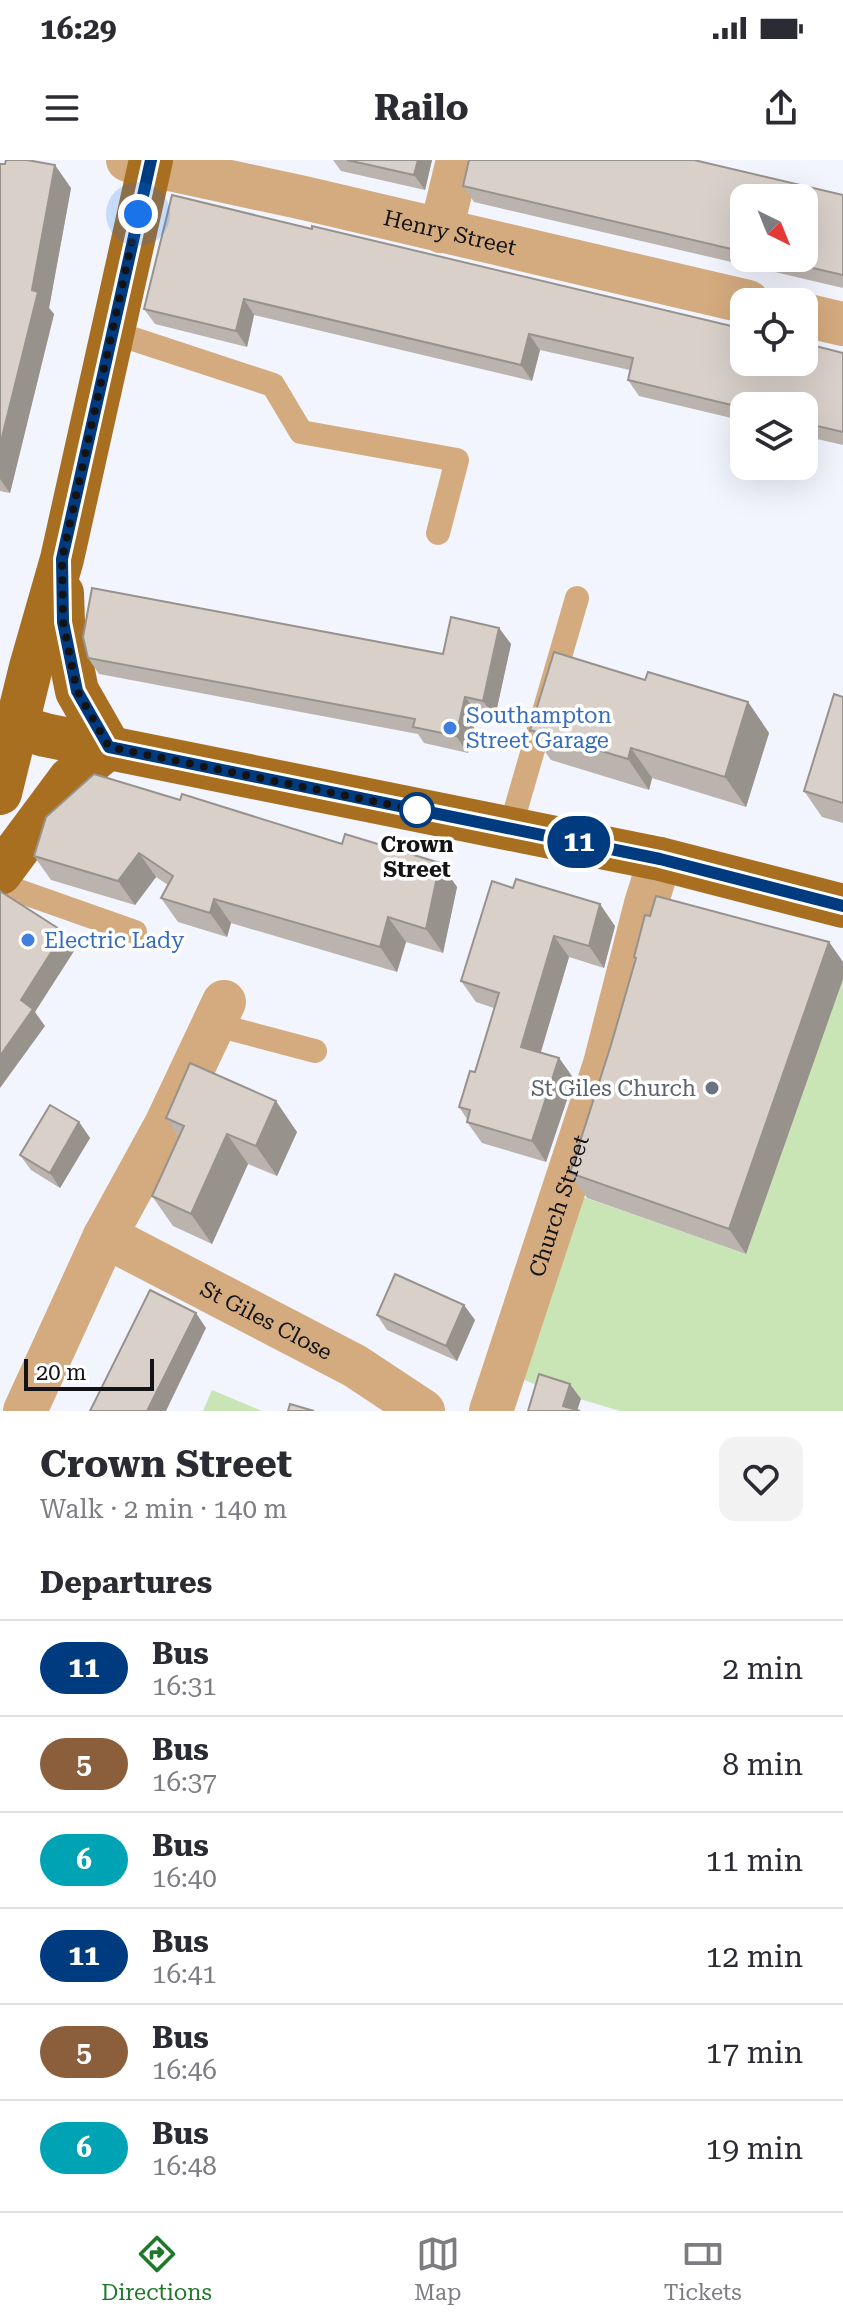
<!DOCTYPE html>
<meta charset="utf-8">
<style>
body{margin:0;font-family:"Roboto Serif",serif;background:#f2f2f3;color:#2b2b33;height:100vh;display:flex;flex-direction:column;font-size:30px;white-space:nowrap}
*{box-sizing:border-box;margin:0}
p{font-size:26px;color:#7c7c81}
.icon{flex:none;width:44px;height:44px;fill:none;stroke:currentColor;stroke-width:2;stroke-linecap:round;stroke-linejoin:round}
.map{position:relative;height:1251px;overflow:hidden}
.sheet{display:flex;flex-direction:column;background:#fff;flex:1}
.sheet>*{flex:none}
.badge{padding:0 16px;border-radius:26px;font-size:28px;line-height:52px}
.needle{width:52px;rotate:137deg}
.controls{position:absolute;left:730px;top:24px;display:grid;gap:16px}
.controls a{display:grid;place-items:center;width:88px;height:88px;border-radius:16px;background:#fff;box-shadow:0 8px 32px #0002;font-size:40px}
.scale{position:absolute;left:24px;bottom:20px;width:130px;box-sizing:border-box;padding-left:8px;border:4px solid #131316;border-top:0;font-size:22px;line-height:28px;white-space:nowrap;color:#131316;-webkit-text-stroke:6px #fff;paint-order:stroke}
.you{position:absolute;width:40px;height:40px;margin:-20px;border:6px solid #fff;border-radius:50%;background:#1a73e8;box-shadow:0 0 0 12px #1a73e833}
.map>.badge{position:absolute;translate:-50% -50%;box-shadow:0 0 0 4px #fff}
h2{padding:0 40px;font-size:30px;line-height:72px}
.round{display:grid;place-items:center;flex:none;width:84px;height:84px;border-radius:16px;background:#f2f2f3}
.summary{display:flex;align-items:center;justify-content:space-between;height:136px;padding:0 40px}
h1{font-size:38px;font-weight:700;line-height:60px}
ul{padding:0;list-style:none}
li{display:flex;align-items:center;gap:24px;height:96px;padding:0 40px;border-top:2px solid #e1e1e2}
li div{flex:1}
li b{display:block;font-size:30px}
li em{font-style:normal}
li .badge{min-width:88px;font-weight:700;text-align:center}
.status{display:flex;justify-content:space-between;align-items:center;height:56px;padding:0 40px;background:#fff;direction:ltr}
.status svg{height:22px;fill:currentColor}
header{display:flex;justify-content:space-between;align-items:center;height:104px;padding:0 40px;background:#fff;font-size:36px;font-weight:700}
.menu{display:flex;justify-content:space-around;align-items:center;height:112px;border-top:2px solid #e1e1e2;background:#fff;font-size:22px;color:#7c7c81}
.menu a{display:grid;justify-items:center;gap:4px}
.menu .on{color:#1d7929}
.map>svg:first-child{display:block}
.green{fill:#c9e4b5}
.lines{fill:none;stroke-linecap:round;stroke-linejoin:round}
.lane{stroke:#d4ab7e;stroke-width:24}
.street{stroke:#d4ab7e;stroke-width:44}
.primary{stroke:#a96f21;stroke-width:44}
.wall{fill:#bbb3ae;fill-rule:evenodd}
.shaded-wall{fill:#98928d}
.building{fill:#d9d0ca;stroke:#98928d;stroke-width:2}
.line-casing{stroke:#fff;stroke-width:18}
.line{stroke:#003b80;stroke-width:12}
.walk{stroke:#131316;stroke-width:8;stroke-dasharray:0 14.4}
.shop-dot{fill:#3f7fe0;stroke:#fff;stroke-width:3}
.stop-dot{fill:#fff;stroke:#003b80;stroke-width:4}
.worship-dot{fill:#6b7280;stroke:#fff;stroke-width:3}
.labels{text-anchor:middle;stroke-width:7;stroke-linejoin:round;paint-order:stroke}
.street-label{font-size:22px;fill:#131316;stroke:#fff}
.shop-label{font-size:22px;fill:#366cbe;stroke:#fff;text-anchor:start}
.stop-label{font-size:22px;font-weight:bold;fill:#131316;stroke:#fff}
.worship-label{font-size:22px;fill:#5b616d;stroke:#fff;text-anchor:end}
</style>
<div class="status"><b>16:29</b><svg viewBox="0 0 49 12"><path d="M0 12V9h3v3zM5 12V6h3v6zM10 12V3h3v9zM15 12V0h3v12zM26 1h20v11H26zM47 4h2v5h-2z"/></svg></div>
<header><svg class="icon" aria-label="menu" viewBox="0 0 24 24"><path d="M4 6h16M4 12h16M4 18h16"/></svg>Railo<svg class="icon" aria-label="share" viewBox="0 0 24 24"><path d="M12 15V3M7 8l5-5 5 5M5 13v7h14v-7"/></svg></header>
<div class="map">
<svg width="843" height="1251" viewBox="0 0 843 1251">
<rect width="100%" height="100%" fill="#f2f4fe"/>
<!-- green -->
<g class="green">
<path d="M843,819V1251H620L540,1227L518,1217L583,1037L746,1094Z"/>
<path d="M212,1230L262,1251H203Z"/>
</g>
<g class="lines">
<!-- lane -->
<g class="lane">
<path d="M112,172L273,225L301,272L457,300L438,373"/>
<path d="M510,669L577,438"/>
<path d="M0,719L16,730L135,772"/>
<path d="M213,864L315,891"/>
</g>
<!-- street -->
<g class="street">
<path id="s1" d="M128,0L304,38L748,142"/>
<path d="M441,71L458,0"/>
<path d="M804,155L843,164"/>
<path id="s2" d="M105,1076L355,1206L423,1251"/>
<path d="M25,1251L105,1076L167,963L224,842"/>
<path id="s3" d="M491,1251L605,904L646,744L660,699"/>
</g>
<!-- primary -->
<g class="primary">
<path d="M62,433L63,462L77,531L109,587"/>
<path d="M0,562L45,575L660,699L843,746"/>
<path d="M0,633L31,507L62,399L151,0"/>
<path d="M0,713L70,619L109,587"/>
</g>
</g>
<!-- wall -->
<g class="wall">
<path d="M333,0H432L425,30L341,11Z"/>
<path d="M0,4L71,28L49,148L54,154L10,333L0,331Z"/>
<path d="M463,26L843,35V128L474,42ZM744,38L804,98H744Z"/>
<path d="M312,69L843,193V285L804,276V246H744V261L639,236L628,220L630,210L540,190L532,221L254,155L247,187L155,164L144,149Z"/>
<path d="M499,468L511,484L495,557L477,553L468,593L424,583L418,574L99,514L88,498L443,494Z"/>
<path d="M645,520L748,542L769,573L746,647L652,618L649,630L551,600L530,570Z"/>
<path d="M843,537V663L822,657L804,631Z"/>
<path d="M180,640L342,684L440,703L457,727L443,793L406,782L397,812L231,763L227,777L178,762L161,738L168,725L156,717L135,745L51,720L34,696Z"/>
<path d="M492,721L615,766L604,808L569,797L541,892L559,898L574,919L546,1002L482,983L467,962V959L459,947L475,912L494,848L476,842L461,821Z"/>
<path d="M650,756L829,782L843,802V819L746,1094L587,1038L570,1013L611,885L636,799L634,797Z"/>
<path d="M166,958L297,972L277,1016L248,1004L212,1084L173,1066L152,1036L179,977Z"/>
<path d="M79,962L90,978L60,1028L31,1010L20,995Z"/>
<path d="M377,1155L475,1160L457,1201L387,1170Z"/>
</g>
<!-- shaded-wall -->
<g class="shaded-wall">
<path d="M418,0H432L425,30L414,15Z"/>
<path d="M55,5L71,28L49,148L54,154L10,333L0,319V285L32,130Z"/>
<path d="M244,139L254,155L247,187L236,171Z"/>
<path d="M529,174L540,190L532,221L521,205Z"/>
<path d="M499,468L511,484L495,557L483,541Z"/>
<path d="M465,537L477,553L468,593L456,576Z"/>
<path d="M748,542L769,573L746,647L725,617Z"/>
<path d="M631,588L652,618L649,630L628,599Z"/>
<path d="M139,693L156,717L135,745L118,721Z"/>
<path d="M440,703L457,727L443,793L426,769Z"/>
<path d="M214,739L231,763L227,777L210,753Z"/>
<path d="M600,744L615,766L604,808L589,786Z"/>
<path d="M388,757L406,782L397,812L380,787Z"/>
<path d="M64,772L76,788L35,852L45,866L0,928V896L21,840Z"/>
<path d="M554,776L569,797L536,908L521,887Z"/>
<path d="M829,782L843,802V819L746,1094L729,1069Z"/>
<path d="M559,898L574,919L546,1002L532,981Z"/>
<path d="M276,941L297,972L277,1016L256,986Z"/>
<path d="M79,962L90,978L60,1028L50,1013Z"/>
<path d="M227,974L248,1004L212,1084L191,1054Z"/>
<path d="M464,1145L475,1160L457,1201L446,1186Z"/>
<path d="M196,1153L206,1168L166,1251H147Z"/>
<path d="M570,1224L581,1239L577,1251L563,1246Z"/>
</g>
<!-- building -->
<g class="building">
<path d="M6,0H27L55,5L32,130L38,132L0,285V4H5Z"/>
<path d="M347,0H418L414,15Z"/>
<path d="M469,0H694L843,35V115L769,98H804V38H744V92L463,26Z"/>
<path d="M172,35L312,69V66L744,169V202H804V183L843,193V272L804,263V246H744V248L628,220L633,198L529,174L521,205L244,139L236,171L144,149Z"/>
<path d="M92,428L443,494L451,457L499,468L483,541L465,537L456,576L413,567L415,559L88,498L83,477Z"/>
<path d="M554,492L645,520L648,512L748,542L725,617L631,588L628,599L530,570Z"/>
<path d="M834,534L843,537V643L804,631Z"/>
<path d="M94,614L180,640L182,634L342,684L345,674L440,703L426,769L388,757L380,787L214,739L210,753L161,738L173,716L139,693L118,721L34,696L46,657Z"/>
<path d="M516,719L600,744L589,786L554,776L521,887L559,898L532,981L467,962L470,950L459,947L470,911L475,912L499,833L461,821L492,721L513,728Z"/>
<path d="M0,731L64,772L21,840L33,849L0,896Z"/>
<path d="M656,736L829,782L729,1069L570,1013L611,885L636,798L634,797L645,755L650,756Z"/>
<path d="M190,903L276,941L256,986L227,974L191,1054L152,1036L184,966L166,958Z"/>
<path d="M50,945L79,962L50,1013L20,995Z"/>
<path d="M395,1114L464,1145L446,1186L377,1155Z"/>
<path d="M150,1130L196,1153L147,1251H90Z"/>
<path d="M539,1214L570,1224L563,1246L580,1251H528Z"/>
<path d="M290,1244L314,1251H288Z"/>
</g>
<g class="lines">
<!-- line casing -->
<g class="line-casing">
<path id="line" d="M151,0L62,399L63,462L77,531L109,587L660,699L843,746"/>
</g>
<!-- line -->
<use href="#line" class="line"/>
<!-- walk -->
<path class="walk" d="M138,54L62,399L63,462L77,531L109,587L421,651L417,650"/>
</g>
<!-- markers -->
<g class="shop-dot">
<circle cx="450" cy="568" r="8"/>
<circle cx="28" cy="780" r="8"/>
</g>
<circle class="stop-dot" cx="417" cy="650" r="16"/>
<circle class="worship-dot" cx="712" cy="928" r="8"/>
<g class="labels">
<!-- street labels -->
<g class="street-label">
<text dy="8" stroke="none"><textPath href="#s1" startOffset="330">Henry Street</textPath></text>
<text dy="8" stroke="none"><textPath href="#s3" startOffset="216">Church Street</textPath></text>
<text dy="8" stroke="none"><textPath href="#s2" startOffset="182">St Giles Close</textPath></text>
</g>
<!-- shop labels -->
<g class="shop-label">
<text x="466" y="563">Southampton<tspan x="466" dy="25">Street Garage</tspan></text>
<text x="44" y="788">Electric Lady</text>
</g>
<!-- stop labels -->
<g class="stop-label">
<text x="417" y="692">Crown<tspan x="417" dy="25">Street</tspan></text>
</g>
<!-- worship labels -->
<g class="worship-label">
<text x="696" y="936">St Giles Church</text>
</g>
</g>
</svg>
<div class="controls">
<a><svg class="needle" viewBox="-14 -14 28 28"><path d="M0-13l5 13h-10z" fill="#e53935"/><path d="M0 13l5-13h-10z" fill="#7c7c81"/></svg></a>
<a><svg class="icon" aria-label="locate" viewBox="0 0 24 24"><circle cx="12" cy="12" r="6"/><path d="M12 2v4M12 18v4M2 12h4M18 12h4"/></svg></a>
<a><svg class="icon" aria-label="layers" viewBox="0 0 24 24"><path d="M12 4l9 5-9 5-9-5zM3 14l9 5 9-5"/></svg></a>
</div>
<div class="scale">20 m</div>
<div class="you" style="left:138px;top:54px"></div>
<b class="badge" style="left:579px;top:682px;background:#003b80;color:#fff">11</b>
</div>
<section class="sheet">
<div class="summary"><div><h1>Crown Street</h1><p>Walk · 2 min · 140 m</p></div><a class="round"><svg class="icon" aria-label="heart" viewBox="0 0 24 24"><path d="M12 20l-8-8c-3-5 5-10 8-4 3-6 11-1 8 4z"/></svg></a></div>
<h2>Departures</h2>
<ul>
<li><span class="badge" style="background:#003b80;color:#fff">11</span><div><b>Bus</b><p>16:31</p></div><em>2 min</em></li>
<li><span class="badge" style="background:#8b5e3c;color:#fff">5</span><div><b>Bus</b><p>16:37</p></div><em>8 min</em></li>
<li><span class="badge" style="background:#00a3b4;color:#fff">6</span><div><b>Bus</b><p>16:40</p></div><em>11 min</em></li>
<li><span class="badge" style="background:#003b80;color:#fff">11</span><div><b>Bus</b><p>16:41</p></div><em>12 min</em></li>
<li><span class="badge" style="background:#8b5e3c;color:#fff">5</span><div><b>Bus</b><p>16:46</p></div><em>17 min</em></li>
<li><span class="badge" style="background:#00a3b4;color:#fff">6</span><div><b>Bus</b><p>16:48</p></div><em>19 min</em></li>
</ul>
</section>
<nav class="menu">
<a class="on"><svg class="icon" aria-label="directions" viewBox="0 0 24 24"><path d="M12 3l9 9-9 9-9-9zM9 14v-3h6M13 9l2 2-2 2"/></svg>Directions</a>
<a><svg class="icon" aria-label="map" viewBox="0 0 24 24"><path d="M3 6l6-2 6 2 6-2v14l-6 2-6-2-6 2zM9 4v14M15 6v14"/></svg>Map</a>
<a><svg class="icon" aria-label="tickets" viewBox="0 0 24 24"><path d="M3 7h18v10H3zM15 7v10"/></svg>Tickets</a>
</nav>
